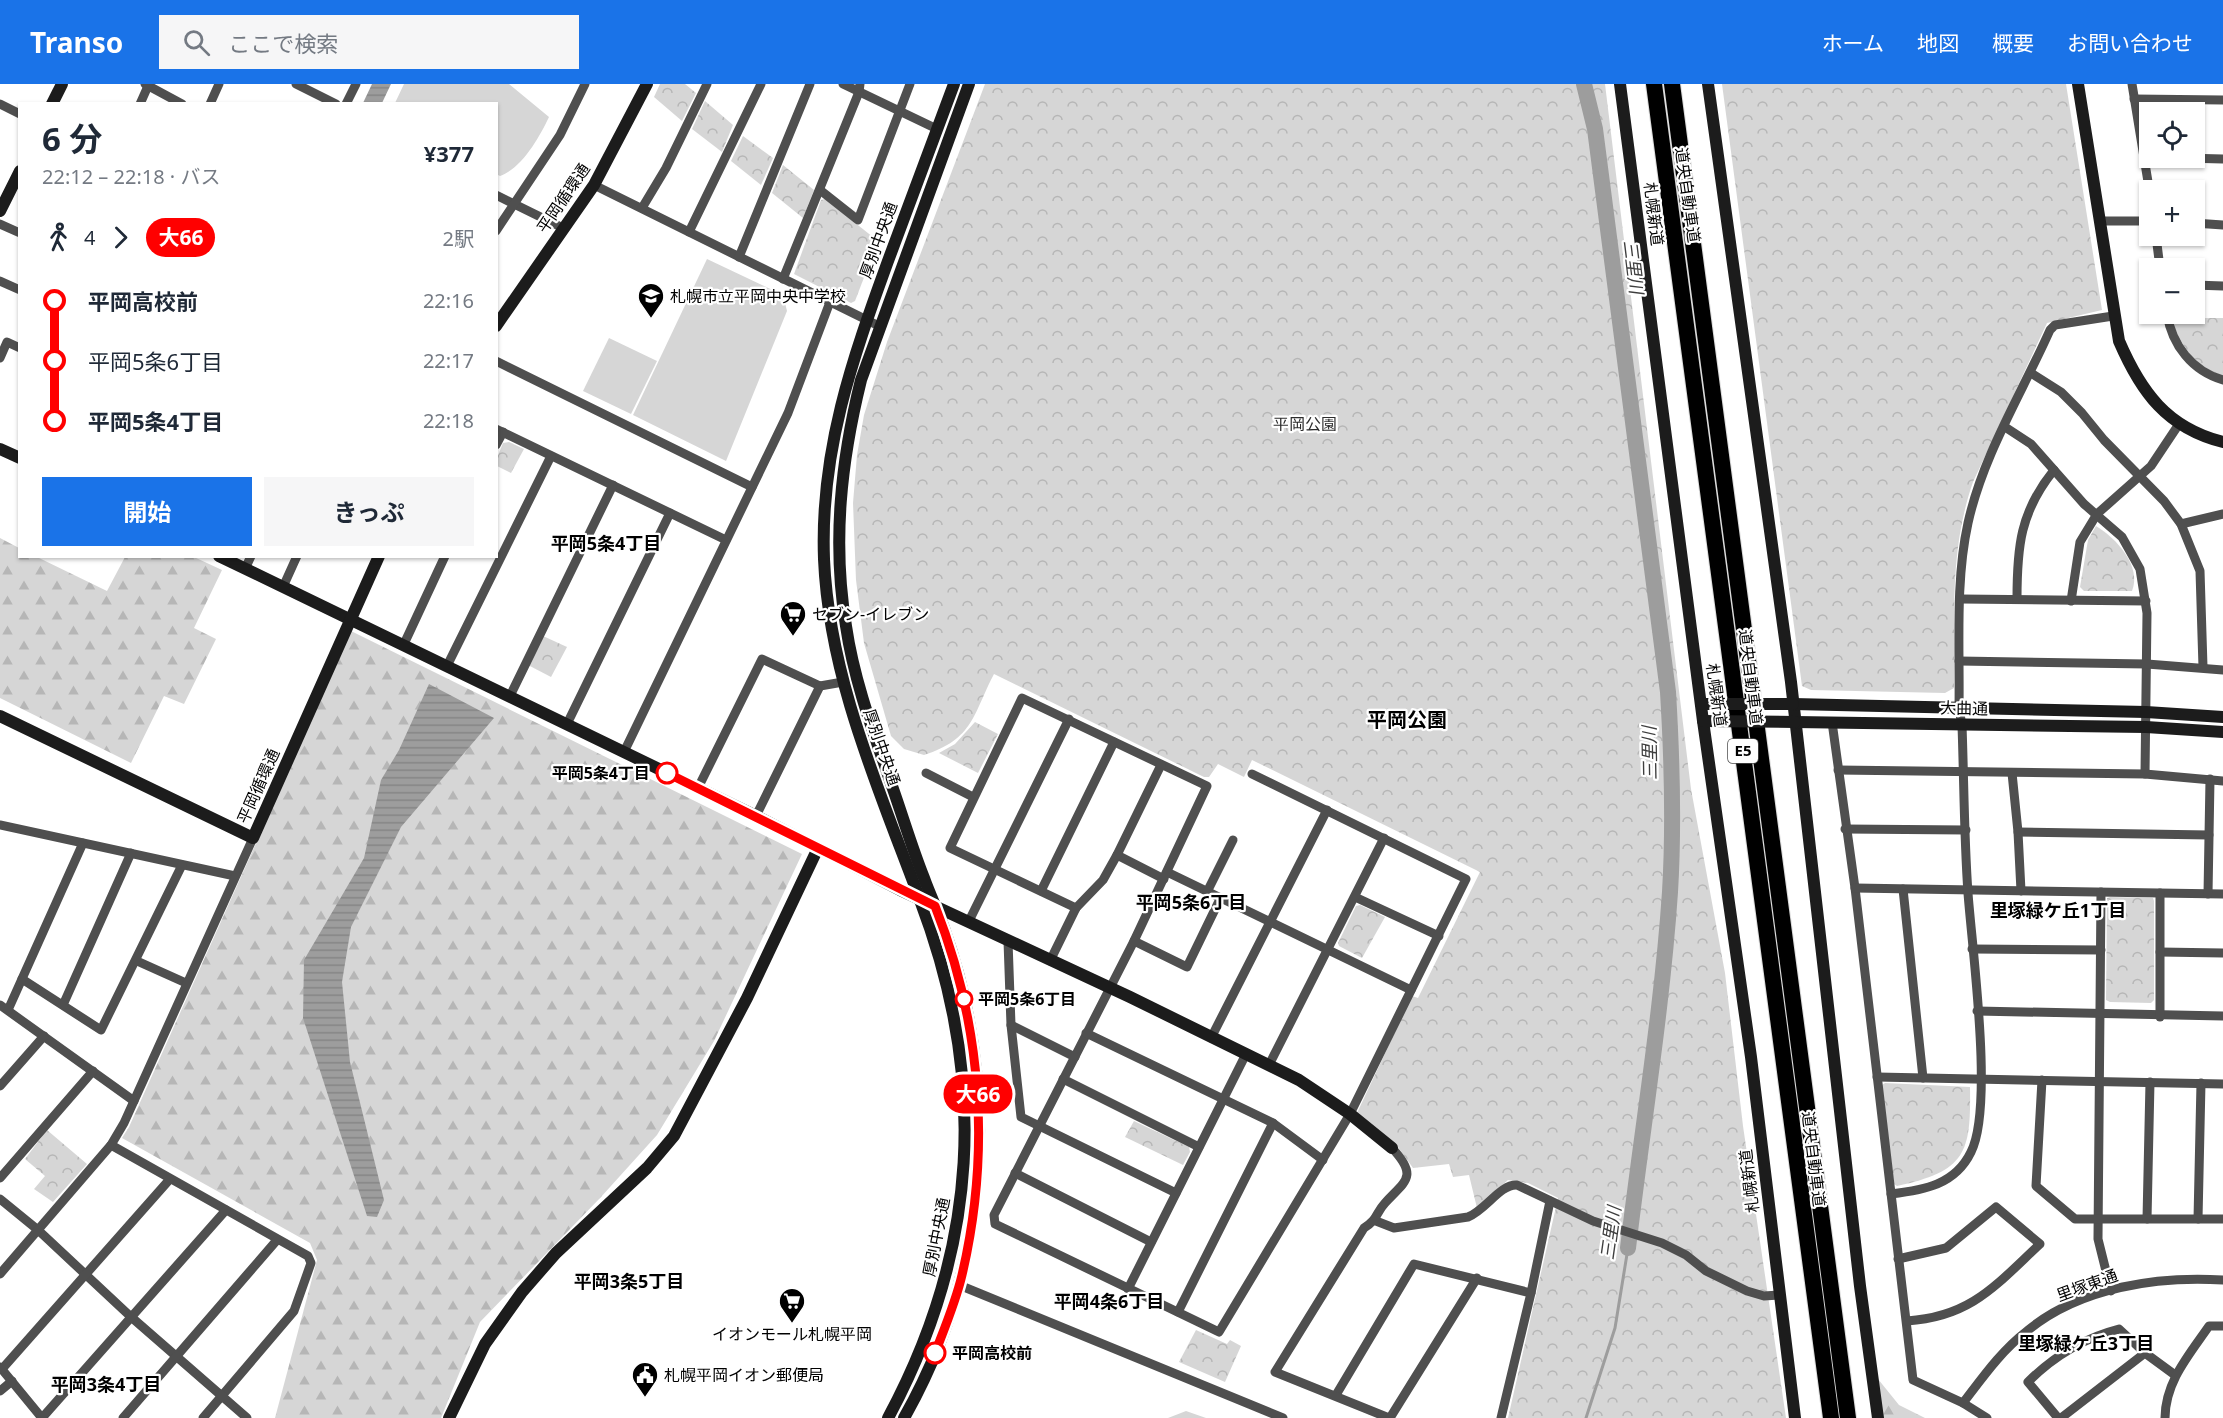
<!DOCTYPE html>
<html lang="ja">
<meta charset="utf-8">
<style>
body{margin:0;font-family:"Noto Sans","Noto Sans JP",sans-serif;background:#f6f6f7;color:#1f2937;height:100vh;display:flex;flex-direction:column;font-size:22px;white-space:nowrap}
*{box-sizing:border-box;margin:0}
p{font-size:20px;color:#747a83}
.icon{flex:none;width:33px;height:33px;fill:none;stroke:currentColor;stroke-width:2;stroke-linecap:round;stroke-linejoin:round}
.map{position:relative;flex:1;overflow:hidden}
.sheet{position:absolute;left:18px;top:18px;width:480px;height:456px;display:flex;flex-direction:column;background:#fff;border-radius:0px;box-shadow:0 2px 4px #0004}
.sheet>*{flex:none}
.badge{padding:0 12px;border-radius:20px;font-size:21px;line-height:39px}
.controls{position:absolute;left:2139px;top:18px;display:grid;gap:12px}
.controls a{display:grid;place-items:center;width:66px;height:66px;border-radius:0px;background:#fff;box-shadow:0 2px 4px #0004;font-size:30px}
.map>.badge{position:absolute;translate:-50% -50%;box-shadow:0 0 0 3px #fff}
.legs{display:flex;align-items:center;gap:9px;height:66px;padding:0 24px;font-size:20px}
.legs p{margin-inline-start:auto}
.head{display:flex;align-items:center;justify-content:space-between;height:102px;padding:0 24px}
h1{font-size:33px;font-weight:700;line-height:45px}
.primary-button{display:flex;gap:12px;margin-top:auto;padding:12px 24px}
.primary-button a{flex:1;height:69px;border-radius:0px;background:#1a73e8;color:#fff;font-size:24px;font-weight:700;line-height:69px;text-align:center}
.primary-button a+a{background:#f6f6f7;color:#1f2937}
ul{padding:0 24px;list-style:none}
li{display:flex;align-items:center;gap:21px;height:60px;font-size:22px}
li i{display:grid;place-items:center;width:9px;height:100%;margin:0 8px;background:currentColor}
li i::after{content:'';width:15px;height:15px;margin:-8px;border:4px solid;border-radius:50%;background:#fff}
li p{margin-inline-start:auto}
li:first-child i{background:linear-gradient(#0000 50%,currentColor 0)}
li:last-child i{background:linear-gradient(currentColor 50%,#0000 0)}
header{display:flex;align-items:center;gap:36px;box-sizing:border-box;height:84px;padding:0 30px;background:#1a73e8;color:#fff}
header strong{font-size:28px}
nav{display:flex;gap:33px;margin-inline-start:auto;font-size:21px}
.search{width:420px;height:54px;background:#f6f6f7;display:flex;align-items:center;gap:15px;box-sizing:border-box;padding:0 21px;border-radius:0px;color:#747a83;font-size:22px}
.map>svg:first-child{display:block}
.forest{fill:url(#forest-firs)}
.park{fill:url(#park-crowns)}
.garden{fill:#d6d6d6}
.water{fill:url(#water-rules)}
.lines{fill:none;stroke-linecap:round;stroke-linejoin:round}
.stream{stroke:#9d9d9d;stroke-width:3}
.river{stroke:#9d9d9d;stroke-width:16}
.highway-casing{stroke:#dbdbdb;stroke-width:18}
.street{stroke:#4f4f4f;stroke-width:9}
.secondary{stroke:#1c1c1c;stroke-width:12}
.highway{stroke:#000;stroke-width:16}
.secondary-bridge{stroke:#1c1c1c;stroke-width:12}
.line-1-casing{stroke:#fff;stroke-width:14}
.line-1{stroke:#f00;stroke-width:9}
.stop-1-dot{fill:#fff;stroke:#f00;stroke-width:3}
.labels{text-anchor:middle;stroke-width:4.5;stroke-linejoin:round;paint-order:stroke}
.shield{fill:#fff;stroke:#4c4c4c;stroke-width:1.5}
.shield-label{font-size:15px;font-weight:bold;fill:#000}
.street-label{font-size:16px;fill:#000;stroke:#fff}
.poi-label{font-size:16px;fill:#000;stroke:#fff;text-anchor:start}
.park-label{font-size:16px;fill:#2d2d2d;stroke:#fff}
.stop-label{font-size:16px;font-weight:bold;fill:#000;stroke:#fff;text-anchor:start}
.water-label{font-size:18px;font-style:italic;fill:#3e3e3e;stroke:#fff}
.neighbourhood-label{font-size:18px;font-weight:bold;fill:#000;stroke:#fff}
.quarter-label{font-size:20px;font-weight:bold;fill:#000;stroke:#fff}
</style>
<header>
<strong>Transo</strong>
<div class="search"><svg class="icon" aria-label="search" viewBox="0 0 24 24"><circle cx="10" cy="10" r="6"/><path d="M15 15l6 6"/></svg>ここで検索</div>
<nav><a>ホーム</a><a>地図</a><a>概要</a><a>お問い合わせ</a></nav>
</header>
<div class="map">
<svg width="2223" height="1334" viewBox="0 0 2223 1334">
<defs>
<pattern id="forest-firs" width="22" height="20" patternUnits="userSpaceOnUse" patternTransform="scale(1.5)"><rect width="22" height="20" fill="#d6d6d6"/><path d="M5 1l3.5 6h-7zM16 11l3.5 6h-7z" fill="#b6b6b6"/></pattern>
<pattern id="park-crowns" width="20" height="18" patternUnits="userSpaceOnUse" patternTransform="scale(1.5)"><rect width="20" height="18" fill="#d6d6d6"/><path d="M2 6a3 3 0 1 1 6 0M12 15a3 3 0 1 1 6 0" fill="none" stroke="#b6b6b6"/></pattern>
<pattern id="water-rules" width="6" height="5" patternUnits="userSpaceOnUse" patternTransform="scale(1.5)"><rect width="6" height="5" fill="#9d9d9d"/><path d="M0 2.5h6" fill="none" stroke="#858585"/></pattern>
</defs>
<rect width="100%" height="100%" fill="#fff"/>
<!-- forest -->
<g class="forest">
<path d="M0,454L19,464L20,472L37,473L107,507L125,473H194L222,486L194,544L216,555L184,620L164,612L131,679L0,614Z"/>
<path d="M351,547L802,770L714,957L657,1051L601,1113L480,1238L441,1334H275L317,1176L310,1159L122,1054L129,1043Z"/>
<path d="M1878,1295L1899,1321L1925,1334H1880Z"/>
</g>
<!-- park -->
<g class="park">
<path d="M660,0H685L696,9L682,37L654,13Z"/>
<path d="M985,0H1605L1691,705L1725,889L1743,1042L1786,1334H1508L1558,1114L1528,1099L1508,1096L1477,1124L1469,1091L1453,1093L1449,1080L1413,1084L1398,1063L1357,1029L1412,912L1418,914L1480,788L1252,676L1244,693L1218,680L1209,693H1204L994,590C973,630 974,655 924,671L904,665L891,652L864,559L856,496L853,419L857,371L864,331L887,258Z"/>
<path d="M1722,0H2066L2102,226L2047,239L1973,398C1949,467 1955,532 1954,604L1945,609L1811,606L1802,602Z"/>
<path d="M705,17L733,41L722,68L692,45Z"/>
<path d="M743,52L773,74L761,101L731,77Z"/>
<path d="M783,81L814,106L803,134L772,109Z"/>
<path d="M825,115L878,157L855,217L851,219L794,190L821,116Z"/>
<path d="M2170,234H2223V292C2192,281 2183,263 2170,234Z"/>
<path d="M509,358L524,365L511,389L497,382V374L503,359Z"/>
<path d="M2096,442C2116,454 2142,482 2132,507H2084L2080,503L2088,456Z"/>
<path d="M543,552L567,563L551,593L528,581Z"/>
<path d="M975,638L998,650L978,689L939,669L955,660Z"/>
<path d="M2110,813L2153,814L2154,817V916L2151,919L2110,918L2106,916L2107,814Z"/>
<path d="M1360,821L1385,833L1362,874L1339,862L1338,859L1356,822Z"/>
<path d="M1885,999L1970,1003C1971,1069 1966,1087 1897,1102L1894,1100L1882,1001Z"/>
<path d="M1134,1037L1189,1063L1190,1068L1183,1081L1125,1053Z"/>
<path d="M47,1046L87,1080L53,1118L34,1105L45,1092L25,1075Z"/>
<path d="M1196,1246L1227,1260L1230,1256L1241,1262L1225,1298L1179,1278Z"/>
</g>
<!-- garden -->
<g class="garden">
<path d="M404,0H509L549,33C539,54 522,84 500,92L496,90V20L395,19Z"/>
<path d="M707,175L783,211L787,227L726,377L633,331Z"/>
<path d="M609,254L657,277L631,330L583,307Z"/>
<path d="M1186,1327L1206,1334H1168Z"/>
</g>
<!-- water -->
<g class="water">
<path d="M372,0H391L382,19H363Z"/>
<path d="M429,600L494,634L401,743L351,843L342,898L350,978L384,1116L377,1133L367,1132L303,934L304,876L364,774L381,696L399,666Z"/>
</g>
<g class="lines">
<!-- stream -->
<path class="stream" d="M1586,1334L1615,1244L1628,1164"/>
<!-- river -->
<path class="river" d="M1584,0L1595,45L1668,608C1672,674 1674,742 1670,808C1662,927 1642,1045 1628,1164"/>
<!-- highway casing -->
<g class="highway-casing">
<g id="highway">
<path d="M1654,0L1831,1334"/>
<path d="M1672,0L1848,1334"/>
</g>
</g>
<!-- street -->
<g class="street">
<path d="M145,0L182,20"/>
<path d="M296,0L336,20"/>
<path d="M843,0L937,45"/>
<path d="M2132,0L2150,110"/>
<path d="M2134,15L2223,16"/>
<path d="M0,20L20,30"/>
<path d="M140,20L148,2"/>
<path d="M210,20L219,0"/>
<path d="M346,20L356,0"/>
<path d="M2144,73L2223,75"/>
<path d="M594,101L879,242"/>
<path d="M820,106L858,136L910,0"/>
<path d="M496,111L563,144"/>
<path d="M642,124L666,84L707,0"/>
<path d="M2099,137H2150"/>
<path d="M2194,139L2223,141"/>
<path d="M0,140L20,149"/>
<path d="M496,147L560,51L585,0"/>
<path d="M689,148L761,0"/>
<path d="M2156,152L2160,184"/>
<path d="M739,173L810,0"/>
<path d="M783,195L859,8L860,0"/>
<path d="M0,197L20,206"/>
<path d="M2194,201L2223,202"/>
<path d="M2167,230C2172,261 2192,287 2223,296"/>
<path d="M0,274L7,258L20,264"/>
<path d="M496,277L752,403"/>
<path d="M2031,289L2061,308L2082,329L2104,356L2164,417L2181,440L2200,487L2203,583"/>
<path d="M2005,343L2031,360L2084,420L2122,453L2140,485L2147,529L2145,690"/>
<path d="M496,345L726,456"/>
<path d="M496,361L503,348"/>
<path d="M2181,440L2223,430"/>
<path d="M245,485L251,472"/>
<path d="M283,503L297,472"/>
<path d="M1961,515L2146,517"/>
<path d="M2017,515C2017,463 2020,428 2054,386"/>
<path d="M2071,517L2080,458L2097,430L2151,382L2179,340"/>
<path d="M404,560L445,472"/>
<path d="M1959,577L2147,580L2223,586"/>
<path d="M447,582L551,372"/>
<path d="M510,612L613,401"/>
<path d="M1832,638L1855,804L1913,1296L1963,1319L1987,1334"/>
<path d="M567,640L670,429"/>
<path d="M624,668L788,329L830,218"/>
<path d="M1838,686L2145,690L2223,697"/>
<path d="M926,689L973,713"/>
<path d="M2012,689L2018,748L2021,807"/>
<path d="M698,704L762,575L820,602L843,598"/>
<path d="M756,732L820,602"/>
<path d="M0,741L235,792"/>
<path d="M1845,745L1966,746"/>
<path d="M2018,748L2209,751"/>
<path d="M1117,771L1164,795"/>
<path d="M1167,788L1411,906"/>
<path d="M1855,804L2223,810"/>
<path d="M1903,805L1923,994"/>
<path d="M1041,807L1114,658"/>
<path d="M1207,808L1233,756"/>
<path d="M2101,808L2098,1155L2111,1207"/>
<path d="M2208,810L2210,695"/>
<path d="M1355,813L1439,852"/>
<path d="M1076,824L950,764L1022,614L1207,702L1134,857L994,1131L995,1140L1219,1248L1350,1030L1466,795L1252,690"/>
<path d="M969,837L1069,635"/>
<path d="M1008,857L1011,941L1021,1033L1176,1109"/>
<path d="M1134,857L1187,883L1220,815"/>
<path d="M1972,865L2101,866"/>
<path d="M2160,868L2223,869"/>
<path d="M137,877L186,899"/>
<path d="M1050,877L1076,824L1103,796L1117,771L1161,681"/>
<path d="M22,895L101,946L182,781"/>
<path d="M0,921L134,1017"/>
<path d="M63,921L131,769"/>
<path d="M8,926L83,759"/>
<path d="M1977,927L2223,932"/>
<path d="M2160,933V809"/>
<path d="M1011,941L1075,973"/>
<path d="M1086,949L1273,1039L1323,1076"/>
<path d="M1211,954L1327,726"/>
<path d="M1269,981L1384,754"/>
<path d="M1877,993L2223,1000"/>
<path d="M1063,995L1199,1063"/>
<path d="M2042,996L2036,1102L2075,1135H2223"/>
<path d="M0,1002L44,952"/>
<path d="M111,1061L308,1172L311,1179L294,1227L203,1334"/>
<path d="M1015,1089L1151,1158"/>
<path d="M0,1094L93,987"/>
<path d="M1891,1110C1924,1106 1955,1101 1971,1068C1994,1023 1972,865 1968,809C1964,753 1964,697 1962,641L1959,625C1960,564 1955,498 1968,439C1983,371 2022,309 2050,246L2055,241L2113,232"/>
<path d="M0,1115L38,1146L130,1232L247,1334"/>
<path d="M2147,1135L2150,998"/>
<path d="M2198,1135L2201,999"/>
<path d="M1376,1137L1394,1144L1468,1133C1486,1126 1500,1100 1517,1101L1593,1137L1662,1159L1686,1171L1706,1187L1747,1207L1764,1212L1779,1211"/>
<path d="M1898,1175L1946,1164L1996,1123L2040,1160C1996,1201 1971,1233 1907,1237"/>
<path d="M0,1190L111,1061L124,1039L253,754"/>
<path d="M959,1201L1283,1334"/>
<path d="M1128,1205L1246,970"/>
<path d="M1178,1228L1273,1039"/>
<path d="M0,1283L42,1334L226,1126"/>
<path d="M2,1285L170,1095"/>
<path d="M0,1307L12,1297"/>
<path d="M1336,1311L1414,1180L1531,1209"/>
<path d="M1963,1319C1983,1293 2001,1267 2027,1247C2080,1203 2157,1192 2223,1196"/>
<path d="M123,1334L277,1156"/>
<path d="M1389,1334L1275,1288L1364,1144C1379,1134 1375,1130 1385,1119C1405,1097 1419,1093 1392,1064"/>
<path d="M1390,1334L1477,1194"/>
<path d="M1501,1334L1531,1209L1550,1117"/>
<path d="M2058,1334L2028,1298C2053,1273 2084,1254 2119,1245L2145,1269"/>
<path d="M2061,1334L2145,1269L2175,1291"/>
<path d="M2165,1334C2165,1298 2189,1271 2209,1242H2223"/>
</g>
<!-- secondary -->
<g class="secondary">
<path d="M1620,0L1703,637L1751,973L1795,1334"/>
<path d="M1708,0L1791,598L1860,1202L1878,1334"/>
<path d="M2078,0L2119,257C2141,308 2167,344 2223,358"/>
<path d="M52,20L62,0"/>
<path d="M0,127L20,87"/>
<path d="M496,242L594,101L647,0"/>
<path d="M0,365L20,374"/>
<path d="M219,472L756,732L900,806L1130,913L1299,996L1350,1030L1392,1064"/>
<path d="M1793,620L2146,628L2223,633"/>
<path d="M0,632L253,754L379,472"/>
<path d="M1795,638L2146,643L2223,648"/>
<path d="M449,1334L485,1260L522,1208L556,1169L647,1084L674,1052L747,914L818,764"/>
<path d="M888,1334C979,1165 988,995 920,816C879,705 829,594 824,475C820,367 852,276 888,177C910,118 932,59 954,0"/>
<path d="M904,1334C989,1184 1001,1006 944,844C938,827 930,811 924,794C912,764 903,733 892,702C874,650 854,597 846,542C832,458 841,377 861,296L969,0"/>
</g>
<!-- highway -->
<use href="#highway" class="highway"/>
<!-- secondary-bridge -->
<g class="secondary-bridge">
<path d="M1701,620H1793"/>
<path d="M1703,637L1795,638"/>
</g>
</g>
<g class="lines">
<!-- line-1 casing -->
<g class="line-1-casing">
<path id="line-1" d="M667,689L935,822C982,941 991,1067 962,1191C956,1217 945,1243 935,1269"/>
</g>
<!-- line-1 -->
<use href="#line-1" class="line-1"/>
</g>
<!-- icons -->
<defs>
<g id="school-pin" transform="scale(1.35)"><path d="M0 17L-7.5 6A9.5 9.5 0 1 1 7.5 6Z" fill="#000" stroke="#fff"/><path d="M0-5L7-2L0 1L-7-2ZM-4 1L0 2.5L4 1V4Q0 6-4 4Z" fill="#fff"/></g>
<g id="supermarket-pin" transform="scale(1.35)"><path d="M0 17L-7.5 6A9.5 9.5 0 1 1 7.5 6Z" fill="#000" stroke="#fff"/><path d="M-6-5.5h2.5l.6 2H6L4.5 2H-2.5L-4.4-4H-6ZM-1.5 3.2a1.3 1.3 0 1 0 .1 0ZM3 3.2a1.3 1.3 0 1 0 .1 0Z" fill="#fff"/></g>
<g id="civic-pin" transform="scale(1.35)"><path d="M0 17L-7.5 6A9.5 9.5 0 1 1 7.5 6Z" fill="#000" stroke="#fff"/><path d="M-.6-6.5H3V-4.5H.6V-3L4-1V1h2V6H-6V1h2V-1L-.6-3ZM-1.2 2.5V6h2.4V2.5Z" fill="#fff"/></g>
</defs>
<g fill-rule="evenodd">
<use href="#school-pin" x="651" y="212"/>
<use href="#supermarket-pin" x="793" y="530"/>
<use href="#supermarket-pin" x="792" y="1217"/>
<use href="#civic-pin" x="645" y="1291"/>
</g>
<!-- markers -->
<g class="stop-1-dot">
<circle cx="667" cy="689" r="10"/>
<circle cx="964" cy="915" r="8"/>
<circle cx="935" cy="1269" r="10"/>
</g>
<g class="labels">
<!-- shield labels -->
<rect class="shield" x="1728" y="655" width="30" height="24" rx="4.5"/>
<g class="shield-label">
<text x="1743" y="672">E5</text>
</g>
<!-- street labels -->
<g class="street-label">
<text transform="translate(1688 111) rotate(82)" y="6">道央自動車道</text>
<text transform="translate(563 114) rotate(-56)" y="6">平岡循環通</text>
<text transform="translate(1654 130) rotate(83)" y="6">札幌新道</text>
<text transform="translate(878 156) rotate(-70)" y="6">厚別中央通</text>
<text transform="translate(1751 593) rotate(83)" y="6">道央自動車道</text>
<text transform="translate(1717 611) rotate(82)" y="6">札幌新道</text>
<text transform="translate(1964 624) rotate(1)" y="6">大曲通</text>
<text transform="translate(882 663) rotate(71)" y="6">厚別中央通</text>
<text transform="translate(258 702) rotate(-66)" y="6">平岡循環通</text>
<text transform="translate(1814 1075) rotate(83)" y="6">道央自動車道</text>
<text transform="translate(1749 1097) rotate(-97)" y="6">札幌新道</text>
<text transform="translate(936 1153) rotate(-79)" y="6">厚別中央通</text>
<text transform="translate(2087 1201) rotate(-20)" y="6">里塚東通</text>
</g>
<!-- poi labels -->
<g class="poi-label">
<text x="670" y="218">札幌市立平岡中央中学校</text>
<text x="812" y="536">セブン-イレブン</text>
<text x="792" y="1256" text-anchor="middle">イオンモール札幌平岡</text>
<text x="664" y="1297">札幌平岡イオン郵便局</text>
</g>
<!-- park labels -->
<g class="park-label">
<text x="1305" y="346">平岡公園</text>
</g>
<!-- stop labels -->
<g class="stop-label">
<text x="650" y="695" text-anchor="end">平岡5条4丁目</text>
<text x="978" y="921">平岡5条6丁目</text>
<text x="952" y="1275">平岡高校前</text>
</g>
<!-- water labels -->
<g class="water-label">
<text transform="translate(1633 183) rotate(83)" y="6">三里川</text>
<text transform="translate(1650 669) rotate(-91)" y="6">三里川</text>
<text transform="translate(1611 1149) rotate(-82)" y="6">三里川</text>
</g>
<!-- neighbourhood labels -->
<g class="neighbourhood-label">
<text x="606" y="466">平岡5条4丁目</text>
<text x="1191" y="825">平岡5条6丁目</text>
<text x="2058" y="833">里塚緑ケ丘1丁目</text>
<text x="629" y="1204">平岡3条5丁目</text>
<text x="1109" y="1224">平岡4条6丁目</text>
<text x="2086" y="1266">里塚緑ケ丘3丁目</text>
<text x="106" y="1307">平岡3条4丁目</text>
</g>
<!-- quarter labels -->
<g class="quarter-label">
<text x="1407" y="643">平岡公園</text>
</g>
</g>
</svg>
<div class="controls">
<a><svg class="icon" aria-label="locate" viewBox="0 0 24 24"><circle cx="12" cy="12" r="6"/><path d="M12 2v4M12 18v4M2 12h4M18 12h4"/></svg></a>
<a>+</a>
<a>−</a>
</div>
<b class="badge" style="left:978px;top:1010px;background:#f00;color:#fff">大66</b>
<section class="sheet">
<div class="head"><div><h1>6 分</h1><p>22:12 – 22:18 · バス</p></div><b>¥377</b></div>
<div class="legs"><svg class="icon" aria-label="walk" viewBox="0 0 24 24"><circle cx="13" cy="4" r="2"/><path d="M13 8l-2 6 4 7M11 14l-3 7M7 12l3-4h3l4 4"/></svg>4<svg class="icon" aria-label="forward" viewBox="0 0 24 24"><path d="M9 5l7 7-7 7"/></svg><b class="badge" style="background:#f00;color:#fff">大66</b><p>2駅</p></div>
<ul>
<li><i style="color:#f00"></i><b>平岡高校前</b><p>22:16</p></li>
<li><i style="color:#f00"></i><span>平岡5条6丁目</span><p>22:17</p></li>
<li><i style="color:#f00"></i><b>平岡5条4丁目</b><p>22:18</p></li>
</ul>
<div class="primary-button"><a>開始</a><a>きっぷ</a></div>
</section>
</div>
